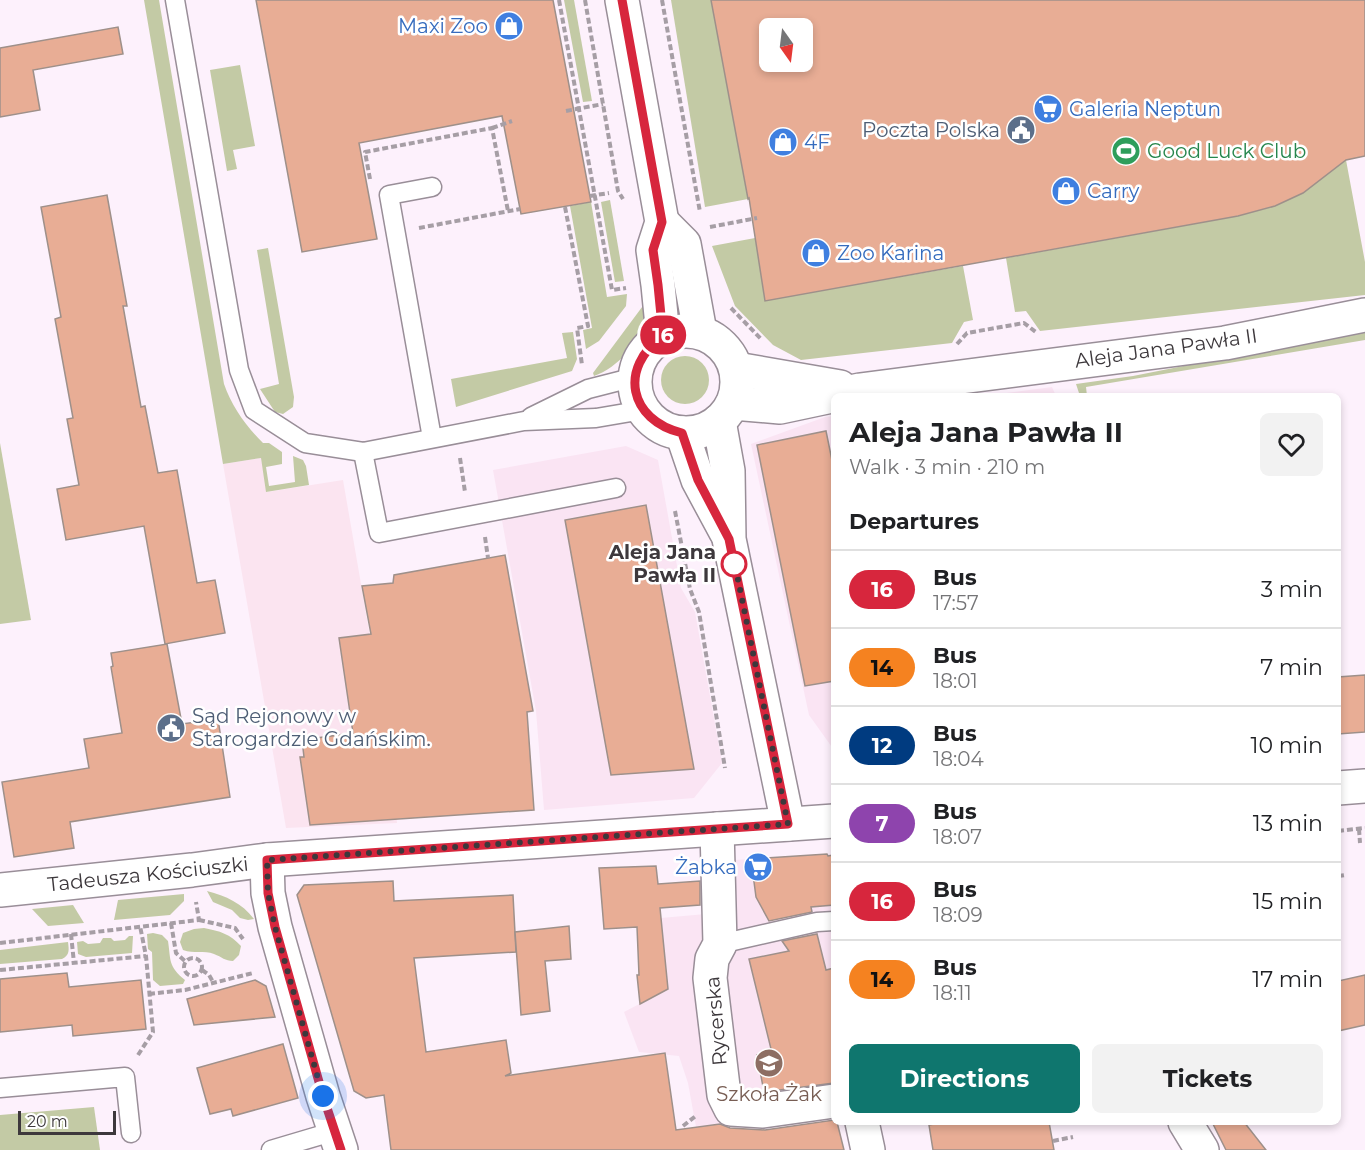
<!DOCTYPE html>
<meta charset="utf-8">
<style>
body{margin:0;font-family:Montserrat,sans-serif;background:#f2f2f2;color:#202124;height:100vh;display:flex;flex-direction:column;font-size:22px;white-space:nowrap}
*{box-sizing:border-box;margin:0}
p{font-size:20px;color:#757577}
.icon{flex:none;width:33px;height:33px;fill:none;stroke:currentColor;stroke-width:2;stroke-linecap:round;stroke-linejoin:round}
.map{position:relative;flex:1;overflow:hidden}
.sheet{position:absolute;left:831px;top:393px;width:510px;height:732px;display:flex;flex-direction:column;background:#fff;border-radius:9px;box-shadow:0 3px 9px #0003}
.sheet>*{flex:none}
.badge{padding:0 12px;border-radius:20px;font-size:21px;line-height:39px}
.needle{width:39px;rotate:166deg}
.tools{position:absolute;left:759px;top:18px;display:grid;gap:12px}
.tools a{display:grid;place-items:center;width:54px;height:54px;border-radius:9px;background:#fff;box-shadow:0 3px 9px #0003;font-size:30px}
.scale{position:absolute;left:18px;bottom:15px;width:98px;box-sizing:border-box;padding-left:6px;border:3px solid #3d383c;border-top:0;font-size:16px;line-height:21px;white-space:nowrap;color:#3d383c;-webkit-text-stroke:4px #fff;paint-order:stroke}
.you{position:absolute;width:30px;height:30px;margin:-15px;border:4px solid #fff;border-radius:50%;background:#1a73e8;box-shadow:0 0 0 9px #1a73e833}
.map>.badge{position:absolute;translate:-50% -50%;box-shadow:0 0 0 3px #fff}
h2{padding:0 18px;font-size:22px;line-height:54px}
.round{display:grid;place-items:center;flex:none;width:63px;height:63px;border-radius:9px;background:#f2f2f2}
.head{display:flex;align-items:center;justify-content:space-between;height:102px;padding:0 18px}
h1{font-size:28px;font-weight:700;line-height:45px}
.primary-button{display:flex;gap:12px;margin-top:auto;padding:12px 18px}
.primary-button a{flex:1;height:69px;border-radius:9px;background:#0f766e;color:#fff;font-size:24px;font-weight:700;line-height:69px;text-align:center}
.primary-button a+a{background:#f2f2f2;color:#202124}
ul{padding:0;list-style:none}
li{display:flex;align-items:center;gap:18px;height:78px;padding:0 18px;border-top:2px solid #e0e0e0}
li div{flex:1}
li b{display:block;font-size:22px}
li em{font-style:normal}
li .badge{min-width:66px;font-weight:700;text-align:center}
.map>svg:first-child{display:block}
.commercial{fill:#fae4f3}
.education{fill:#fbe4f0}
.green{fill:#c3caa5}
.building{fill:#e8ad95;stroke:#9e908a;stroke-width:1.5;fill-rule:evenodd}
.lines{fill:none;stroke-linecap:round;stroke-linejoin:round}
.service-casing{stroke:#998e98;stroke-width:21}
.minor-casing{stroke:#998e98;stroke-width:36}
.tertiary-casing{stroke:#998e98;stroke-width:36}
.path{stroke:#a69ea5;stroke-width:4;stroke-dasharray:6 3;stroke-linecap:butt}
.service{stroke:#fff;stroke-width:18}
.minor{stroke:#fff;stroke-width:33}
.tertiary{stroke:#fff;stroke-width:33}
.line-casing{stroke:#fff;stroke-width:14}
.line{stroke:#d7263d;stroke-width:9}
.walk{stroke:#3d383c;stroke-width:6;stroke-dasharray:0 10.8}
.stop-dot{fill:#fff;stroke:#d7263d;stroke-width:3}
.labels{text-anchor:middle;stroke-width:5;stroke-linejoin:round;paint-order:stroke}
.shop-label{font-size:20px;fill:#366cbe;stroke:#fff;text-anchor:start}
.service-label{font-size:20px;fill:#4e5e75;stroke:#fff;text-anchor:end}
.leisure-label{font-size:20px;fill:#27864d;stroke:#fff;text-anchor:start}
.street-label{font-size:20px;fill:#3d383c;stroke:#fff}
.stop-label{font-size:20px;font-weight:bold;fill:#3d383c;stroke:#fff;text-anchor:end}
.education-label{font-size:20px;fill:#785e54;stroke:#fff}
</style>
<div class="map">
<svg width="1365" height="1150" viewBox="0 0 1365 1150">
<rect width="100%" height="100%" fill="#fdf1fc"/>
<!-- commercial -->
<g class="commercial">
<path d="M1052,387L1056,396H984Z"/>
<path d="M834,416V750L809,715L751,444L825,417Z"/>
<path d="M626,446L658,460L681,588L695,612L722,763L694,798L544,810L536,711L493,470Z"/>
<path d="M834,854V1089L730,1123L696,1127L688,1083L679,1056L639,1052L624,1012L668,989L661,918L706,914L703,862Z"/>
</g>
<!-- education -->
<path class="education" d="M261,458L267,492L343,480L392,763L397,823L286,828L223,464Z"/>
<!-- green -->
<g class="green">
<path d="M144,0H159L224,384C232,407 246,426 263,443H269L282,452V464L266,467L269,486L295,482L293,456L303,460L306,466L309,485L266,492L261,458L223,464Z"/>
<path d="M564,0H574L592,101L583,102Z"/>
<path d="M671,0H711L748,199L705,207Z"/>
<path d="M240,65L255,146L233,150L237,169L227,171L210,70Z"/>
<path d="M1346,160L1365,262V295L1040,331L1026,311L1015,312L1006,258L1238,216L1275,206L1303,193Z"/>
<path d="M610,200L624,281L615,282L601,202Z"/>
<path d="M591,202L607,297L627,294L626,306L599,341L586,349L583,330L592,328L570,206Z"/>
<path d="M755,238L766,300L963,266L973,320L964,322L952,343L801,360L773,345L735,306L712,246Z"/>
<path d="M268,248L294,397L293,407L283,414L275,412L260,389L279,384L257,250Z"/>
<path d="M651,295C650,303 651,312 648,319C639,342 618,368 594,376L593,373Z"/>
<path d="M1365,330V340L1086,387L1087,396H1080L1076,384L1133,376Z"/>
<path d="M573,332L577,359L572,371L456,407L451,379L567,358L562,333Z"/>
<circle cx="685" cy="380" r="24"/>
<path d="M0,443L31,620L0,624Z"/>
<path d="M207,891C226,896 242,903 254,919L248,920L240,918L232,910L213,902Z"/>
<path d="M184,894V901L170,915L114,920L118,900Z"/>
<path d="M73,905L84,923L48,926L32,909Z"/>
<path d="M204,928C220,931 230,934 241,946L239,955L233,961C225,961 222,957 214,954C204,950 194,954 183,950L180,942L183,933L194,929Z"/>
<path d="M153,933L162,935L168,941C171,961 168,966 185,980L183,984L160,986L153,980L152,952L148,949L147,934Z"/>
<path d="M129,936H133L132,953L86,957L78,954L77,942L83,941L88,944L100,943L103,938H111L114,941L125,940Z"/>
<path d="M68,942C69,950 70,955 62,959L0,964V950Z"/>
<path d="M94,1107L100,1150H0V1115Z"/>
</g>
<!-- building -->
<g class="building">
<path d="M256,0H553L591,202L521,214L502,116L359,143L377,239L302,252Z"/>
<path d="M711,0H1365V156L1346,160L1303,193L1275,206L1238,216L765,301L749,198L748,199ZM770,28H802V62H770Z"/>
<path d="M118,27L123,54L33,70L40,110L0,117V48Z"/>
<path d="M107,195L127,306H123L141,407L145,406L158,473L177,470L197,583L215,580L225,633L165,644L144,526L66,540L57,489L79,485L67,419L73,418L55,319L61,317L41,207Z"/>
<path d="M826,431L834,470V681L805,686L757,445Z"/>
<path d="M646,505L694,769L611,775L565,520Z"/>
<path d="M505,555L533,711L527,712L534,810L310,825L300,757H304L302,740L353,733L339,638L371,634L362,586L393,583L394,575Z"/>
<path d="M167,644L182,724L218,719L230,797L70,822L74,848L14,857L2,782L89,768L84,739L122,733L111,667L113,666L111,653Z"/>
<path d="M1365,675V732L1338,734V677Z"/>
<path d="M827,854L828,856L834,855V905L811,907L812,912L769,921L756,897L751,859Z"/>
<path d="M656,866L658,884L700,881V905L660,908L668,989L640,1004L637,975H639L637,927L604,929L599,868Z"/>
<path d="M393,881L394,901L513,895L516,952L414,958L426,1052L506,1040L511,1073L505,1076L665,1053L676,1130L720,1124L730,1128L765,1130L834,1120V1122H837L844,1150H391L384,1095L366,1098L354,1091L297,895L304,885Z"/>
<path d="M569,926L571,959L545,961L550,1011L521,1015L515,932Z"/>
<path d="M817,934L826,970L834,968V1083L764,1092L757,1055L772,1053L749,959L789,951L782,941Z"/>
<path d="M67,973L69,987L141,980L146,1029L73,1036L72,1025L0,1032V979Z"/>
<path d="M1365,975V1025L1338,1031V981Z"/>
<path d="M255,980L266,986L275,1017L194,1025L187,999Z"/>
<path d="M283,1044L298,1098L233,1116L231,1109L210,1114L197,1068Z"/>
<path d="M944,1122H1049L1054,1150H933L929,1125Z"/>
<path d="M1212,1122H1244L1266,1150H1226Z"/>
</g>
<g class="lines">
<!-- service casing -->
<g class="service-casing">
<g id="service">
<path d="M175,0L239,370L254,410L305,443L363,452L524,421L596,418L643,410"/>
<path d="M432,187L389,195L432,438"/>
<path d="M531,417L588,389L635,377"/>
<path d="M363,452L379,533L616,488"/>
<path d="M720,944L817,922L834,921"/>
<path d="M0,1088L125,1077L131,1133"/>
<path d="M271,1150L335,1131"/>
</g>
</g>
<!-- minor casing -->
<g class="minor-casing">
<g id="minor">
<path d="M736,369L840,387"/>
<path d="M733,403L780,407L860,390L1225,343L1365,315"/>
<path d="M717,829L720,944L712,959L710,978L724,1095L731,1109L763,1111L834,1101"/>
<path d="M267,860L268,893L275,927L323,1096L341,1150"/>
<path d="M862,1122L868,1150"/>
<path d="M1185,1122L1202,1150"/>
</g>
</g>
<!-- tertiary casing -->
<g class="tertiary-casing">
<g id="tertiary">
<path d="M622,0L662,222L653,250L658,285L663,336"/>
<path d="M662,222L684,244L700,332"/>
<circle cx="686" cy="382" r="51"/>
<path d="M719,421L728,471L729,539L788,824"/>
<path d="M682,433L698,480L726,532"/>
<path d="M1338,788L1365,786"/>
<path d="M0,890L192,870L267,860L834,821"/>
</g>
</g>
<!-- path -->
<g class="path">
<path d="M559,0L612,290L626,288"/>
<path d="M585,0L618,191L623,199"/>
<path d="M662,0L700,212"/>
<path d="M566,111L603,104"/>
<path d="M492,128L512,121"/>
<path d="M370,179L365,152L492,128L508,211"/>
<path d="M590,196L609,193"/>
<path d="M565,207L588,326L577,328L582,365"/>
<path d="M710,227L757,218"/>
<path d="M419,228L520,209"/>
<path d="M731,308L761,339"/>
<path d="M957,344L967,333L1024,323L1037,333"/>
<path d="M460,458L465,492"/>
<path d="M675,511L690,589L699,612L725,768"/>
<path d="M485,537L488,558"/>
<path d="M1359,829L1360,843"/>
<path d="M1338,831L1365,828"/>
<path d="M1338,876L1345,875"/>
<path d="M199,920L235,928L243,939"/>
<path d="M171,923L176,953L186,962"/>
<path d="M71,934L74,963"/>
<path d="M0,943L199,920L196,902"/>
<circle cx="193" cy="967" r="9"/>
<path d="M0,970L146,956"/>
<path d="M202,970L209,975L213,982"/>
<path d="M149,994L185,990L253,973"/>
<path d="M138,1055L153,1032L146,956L140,926"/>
<path d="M683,1126L697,1115"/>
<path d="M1053,1141L1073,1137"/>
</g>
<!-- service -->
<use href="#service" class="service"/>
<!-- minor -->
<use href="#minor" class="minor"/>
<!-- tertiary -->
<use href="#tertiary" class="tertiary"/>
</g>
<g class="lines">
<!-- line casing -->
<g class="line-casing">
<path id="line" d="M341,1150L323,1096L275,927L268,893L267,860L788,824L729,539L698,480L682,433C629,420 618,368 663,336L658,285L653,250L662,222L622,0"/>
</g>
<!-- line -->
<use href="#line" class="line"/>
<!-- walk -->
<path class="walk" d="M323,1096L275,927L268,893L267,860L788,824L734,560V564"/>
</g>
<!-- icons -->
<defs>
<g id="shop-disc" transform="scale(1.5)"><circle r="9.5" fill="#3f7fe0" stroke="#fff"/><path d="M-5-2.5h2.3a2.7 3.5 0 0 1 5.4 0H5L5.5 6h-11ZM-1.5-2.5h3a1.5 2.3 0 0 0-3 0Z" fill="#fff"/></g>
<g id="supermarket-disc" transform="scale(1.5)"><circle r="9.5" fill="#3f7fe0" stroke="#fff"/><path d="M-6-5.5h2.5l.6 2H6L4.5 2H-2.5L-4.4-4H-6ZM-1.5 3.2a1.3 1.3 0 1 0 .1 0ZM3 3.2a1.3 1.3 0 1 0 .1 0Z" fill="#fff"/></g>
<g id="civic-disc" transform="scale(1.5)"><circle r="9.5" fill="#5c6f8a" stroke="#fff"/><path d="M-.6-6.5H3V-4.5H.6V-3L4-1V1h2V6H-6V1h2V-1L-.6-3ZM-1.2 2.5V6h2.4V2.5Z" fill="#fff"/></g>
<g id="stadium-disc" transform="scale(1.5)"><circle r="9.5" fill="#2e9e5b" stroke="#fff"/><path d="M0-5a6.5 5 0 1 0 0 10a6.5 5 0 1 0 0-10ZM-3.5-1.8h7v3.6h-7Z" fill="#fff"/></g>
<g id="school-disc" transform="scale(1.5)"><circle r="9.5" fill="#8d6e63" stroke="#fff"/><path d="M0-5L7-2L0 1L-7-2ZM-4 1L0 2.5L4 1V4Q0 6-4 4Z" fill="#fff"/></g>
</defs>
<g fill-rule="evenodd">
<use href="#shop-disc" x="509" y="26"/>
<use href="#supermarket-disc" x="1048" y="109"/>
<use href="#civic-disc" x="1021" y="130"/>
<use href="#shop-disc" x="783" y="142"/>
<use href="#stadium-disc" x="1126" y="151"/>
<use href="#shop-disc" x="1066" y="191"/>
<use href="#shop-disc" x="816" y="253"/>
<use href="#civic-disc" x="171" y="728"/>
<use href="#supermarket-disc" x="758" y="867"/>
<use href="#school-disc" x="769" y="1063"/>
</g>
<!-- markers -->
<circle class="stop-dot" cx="734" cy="564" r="12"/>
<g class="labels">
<!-- shop labels -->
<g class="shop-label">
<text x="488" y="33" text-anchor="end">Maxi Zoo</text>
<text x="1069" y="116">Galeria Neptun</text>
<text x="804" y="149">4F</text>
<text x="1087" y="198">Carry</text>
<text x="837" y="260">Zoo Karina</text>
<text x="737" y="874" text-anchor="end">Żabka</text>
</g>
<!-- service labels -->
<g class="service-label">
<text x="1000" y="137">Poczta Polska</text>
<text x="192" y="723" text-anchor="start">Sąd Rejonowy w<tspan x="192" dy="23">Starogardzie Gdańskim.</tspan></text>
</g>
<!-- leisure labels -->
<g class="leisure-label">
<text x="1147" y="158">Good Luck Club</text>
</g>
<!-- street labels -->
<g class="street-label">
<text transform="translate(1166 348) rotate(-8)" y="7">Aleja Jana Pawła II</text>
<text transform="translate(148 874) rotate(-6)" y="7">Tadeusza Kościuszki</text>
<text transform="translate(716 1021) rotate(-95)" y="7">Rycerska</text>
</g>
<!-- stop labels -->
<g class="stop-label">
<text x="716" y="559">Aleja Jana<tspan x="716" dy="23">Pawła II</tspan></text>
</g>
<!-- education labels -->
<g class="education-label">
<text x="769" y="1101">Szkoła Żak</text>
</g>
</g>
</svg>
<div class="tools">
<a><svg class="needle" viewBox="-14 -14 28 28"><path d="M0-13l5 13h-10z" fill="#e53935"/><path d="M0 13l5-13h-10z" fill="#757577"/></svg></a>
</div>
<div class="scale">20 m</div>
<div class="you" style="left:323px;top:1096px"></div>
<b class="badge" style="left:663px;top:335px;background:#d7263d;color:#fff">16</b>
<section class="sheet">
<div class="head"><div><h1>Aleja Jana Pawła II</h1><p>Walk · 3 min · 210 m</p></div><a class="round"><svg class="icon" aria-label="heart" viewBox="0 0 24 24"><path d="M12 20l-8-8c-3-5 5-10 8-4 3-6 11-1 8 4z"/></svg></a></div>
<h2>Departures</h2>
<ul>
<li><span class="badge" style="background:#d7263d;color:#fff">16</span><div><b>Bus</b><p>17:57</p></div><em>3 min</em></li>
<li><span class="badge" style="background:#f58220;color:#111">14</span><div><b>Bus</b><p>18:01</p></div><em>7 min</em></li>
<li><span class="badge" style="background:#003b80;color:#fff">12</span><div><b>Bus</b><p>18:04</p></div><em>10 min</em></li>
<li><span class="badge" style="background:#8e44ad;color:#fff">7</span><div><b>Bus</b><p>18:07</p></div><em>13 min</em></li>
<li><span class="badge" style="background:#d7263d;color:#fff">16</span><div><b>Bus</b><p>18:09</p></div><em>15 min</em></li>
<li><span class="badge" style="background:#f58220;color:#111">14</span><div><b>Bus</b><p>18:11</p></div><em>17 min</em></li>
</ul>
<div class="primary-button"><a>Directions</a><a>Tickets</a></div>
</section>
</div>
